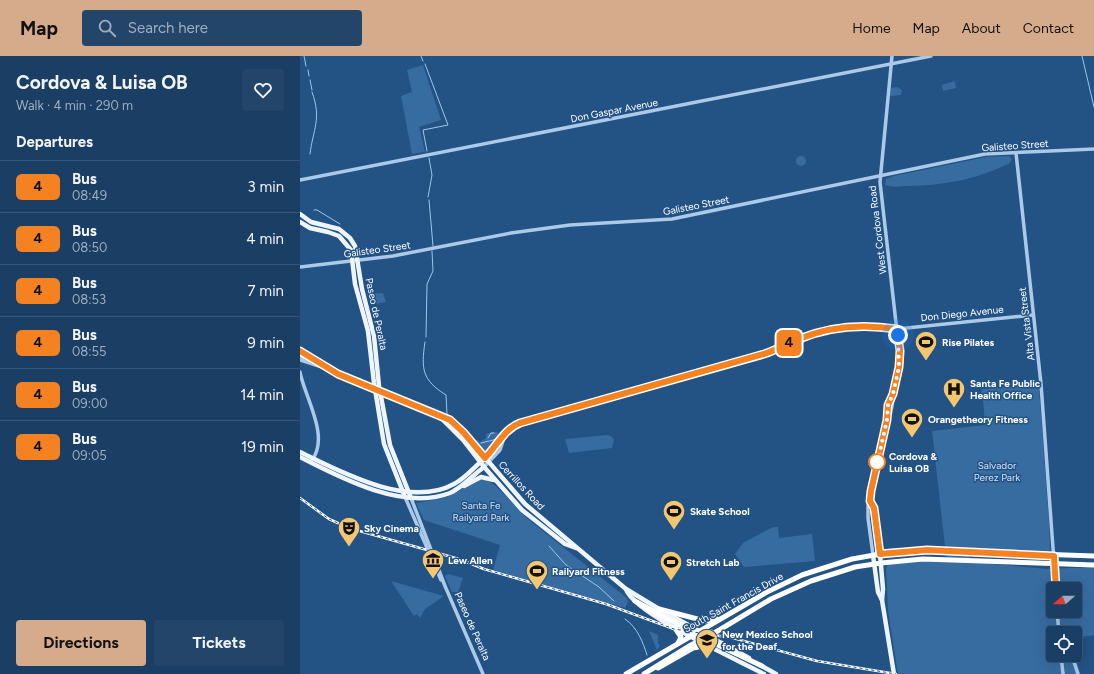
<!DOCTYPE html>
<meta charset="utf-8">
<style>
body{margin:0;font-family:Figtree,sans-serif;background:#23456a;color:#f1f3f6;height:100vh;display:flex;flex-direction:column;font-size:15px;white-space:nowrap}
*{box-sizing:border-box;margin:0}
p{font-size:13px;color:#9faebf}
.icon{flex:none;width:22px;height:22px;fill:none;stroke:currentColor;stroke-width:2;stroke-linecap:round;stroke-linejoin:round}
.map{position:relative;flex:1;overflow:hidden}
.sheet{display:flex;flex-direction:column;background:#1a3e64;width:300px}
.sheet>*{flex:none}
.badge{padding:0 8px;border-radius:6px;font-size:14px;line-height:26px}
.needle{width:26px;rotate:249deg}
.fabs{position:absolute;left:746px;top:526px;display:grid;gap:8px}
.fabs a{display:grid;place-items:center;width:36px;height:36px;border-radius:4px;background:#1a3e64;box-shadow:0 4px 16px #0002,0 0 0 1px #385778;font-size:20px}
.you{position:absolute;width:20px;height:20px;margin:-10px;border:3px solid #fff;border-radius:50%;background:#1a73e8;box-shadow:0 0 0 6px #1a73e833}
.map>.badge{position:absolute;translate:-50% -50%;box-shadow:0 0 0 2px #fff}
h2{padding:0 16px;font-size:15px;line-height:36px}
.round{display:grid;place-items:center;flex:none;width:42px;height:42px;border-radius:4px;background:#23456a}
.headline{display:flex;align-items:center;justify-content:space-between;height:68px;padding:0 16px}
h1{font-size:19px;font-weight:700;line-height:30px}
.primary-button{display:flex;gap:8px;margin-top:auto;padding:8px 16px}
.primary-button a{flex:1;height:46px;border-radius:4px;background:#d6ab8b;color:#111;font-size:16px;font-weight:700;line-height:46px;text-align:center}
.primary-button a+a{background:#23456a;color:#f1f3f6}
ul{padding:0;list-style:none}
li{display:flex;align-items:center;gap:12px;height:52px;padding:0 16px;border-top:1px solid #385778}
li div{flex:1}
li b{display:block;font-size:15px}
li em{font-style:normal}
li .badge{min-width:44px;font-weight:700;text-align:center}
header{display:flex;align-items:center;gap:24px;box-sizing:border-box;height:56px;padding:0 20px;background:#d6ab8b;color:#111}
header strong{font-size:19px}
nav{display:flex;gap:22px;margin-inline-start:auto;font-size:14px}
.search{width:280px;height:36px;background:#23456a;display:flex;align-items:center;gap:10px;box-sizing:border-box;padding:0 14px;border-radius:4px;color:#9faebf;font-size:15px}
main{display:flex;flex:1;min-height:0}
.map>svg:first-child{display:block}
.green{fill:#376ca1;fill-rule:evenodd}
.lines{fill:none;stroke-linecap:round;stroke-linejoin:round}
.stream{stroke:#a0c6e9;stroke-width:1}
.minor{stroke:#accae8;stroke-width:3.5}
.major{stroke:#eff5fe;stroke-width:4.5}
.highway{stroke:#fff;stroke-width:5}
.rail-casing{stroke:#fff;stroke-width:2.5}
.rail{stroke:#235285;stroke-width:1;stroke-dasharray:3;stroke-linecap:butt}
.line-casing{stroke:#fff;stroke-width:9}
.line{stroke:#f58220;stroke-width:6}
.walk{stroke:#fff;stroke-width:4;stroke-dasharray:0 7.2}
.stop-dot{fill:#fff;stroke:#f58220;stroke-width:2}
.labels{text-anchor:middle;stroke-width:3;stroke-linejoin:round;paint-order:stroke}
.street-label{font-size:10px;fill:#fff;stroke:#235285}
.poi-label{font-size:10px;font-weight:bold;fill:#fff;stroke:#235285;text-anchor:start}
.stop-label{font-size:10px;font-weight:bold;fill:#fff;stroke:#235285;text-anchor:start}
.park-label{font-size:10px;fill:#d0e3f6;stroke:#235285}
</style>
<header>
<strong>Map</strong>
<div class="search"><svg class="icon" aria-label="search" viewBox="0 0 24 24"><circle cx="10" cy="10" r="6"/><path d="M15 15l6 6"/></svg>Search here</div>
<nav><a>Home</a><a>Map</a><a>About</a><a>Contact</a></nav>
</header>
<main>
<section class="sheet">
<div class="headline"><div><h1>Cordova &amp; Luisa OB</h1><p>Walk · 4 min · 290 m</p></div><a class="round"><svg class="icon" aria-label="heart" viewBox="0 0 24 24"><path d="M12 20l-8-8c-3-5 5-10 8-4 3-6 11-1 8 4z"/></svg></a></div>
<h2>Departures</h2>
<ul>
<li><span class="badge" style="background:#f58220;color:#111">4</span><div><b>Bus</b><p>08:49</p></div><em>3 min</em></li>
<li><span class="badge" style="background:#f58220;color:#111">4</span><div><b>Bus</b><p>08:50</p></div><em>4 min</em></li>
<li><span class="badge" style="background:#f58220;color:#111">4</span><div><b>Bus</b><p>08:53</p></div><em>7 min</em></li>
<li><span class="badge" style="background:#f58220;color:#111">4</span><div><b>Bus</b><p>08:55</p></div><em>9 min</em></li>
<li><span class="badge" style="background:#f58220;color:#111">4</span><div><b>Bus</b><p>09:00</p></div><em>14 min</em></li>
<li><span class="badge" style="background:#f58220;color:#111">4</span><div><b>Bus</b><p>09:05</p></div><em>19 min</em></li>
</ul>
<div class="primary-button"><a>Directions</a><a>Tickets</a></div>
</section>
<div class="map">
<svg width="794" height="618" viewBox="0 0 794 618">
<rect width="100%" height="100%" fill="#235285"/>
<!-- green -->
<g class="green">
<path d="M123,9L141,64L119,71L125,96L112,98L101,40L112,36L107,14Z"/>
<path d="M655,25L656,32L643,35L642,29Z"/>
<path d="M597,31L602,34L601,39L590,40L591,32Z"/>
<path d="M709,100L712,103L710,107C678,123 646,129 610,130C602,130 593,132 585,129L586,123L594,120L686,101Z"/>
<circle cx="501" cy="105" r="5"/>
<path d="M83,237L86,246L70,249L67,238Z"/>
<path d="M724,329L739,333L749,465L750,495L668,494L670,506L748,513L794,511V579L775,582V577H753V599H775V597L780,618H598L588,555L586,511C592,502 636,505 648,505L645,491L632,375L685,369L683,343L680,341L682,333ZM753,533H775V555H753Z"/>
<path d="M193,376H197L199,379L193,390L187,397L183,396L169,380H173L175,385L178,384L180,386L186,382V378Z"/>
<path d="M308,379L312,381L314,384L312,392L269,397L265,383Z"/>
<path d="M185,423C199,429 217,453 229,464L327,542L328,546L325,552L193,514L200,489L124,464L116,447L147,441L180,424Z"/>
<path d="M473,471H478L479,482L512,478L515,505L444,511L435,498L443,487Z"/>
<path d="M148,518L163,522L158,536H152L145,520Z"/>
<path d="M91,525L144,540L125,553L120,562L117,558L114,560Z"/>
<path d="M349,575L358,579V587L360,590L357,594Z"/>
</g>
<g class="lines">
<!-- stream -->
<g class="stream">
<path d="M4,0L6,10"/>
<path d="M121,0L123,5"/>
<path d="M782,0L794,51"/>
<path d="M125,8L148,69L123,74L127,95"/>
<path d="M8,14L9,20"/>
<path d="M10,24L12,34"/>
<path d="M10,98C13,73 22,63 12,36"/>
<path d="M128,141L132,119L129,102"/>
<path d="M129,144L133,190"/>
<path d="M14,154H17L40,168"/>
<path d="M126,281L127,228L133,215L132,195"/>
<path d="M125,286C121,313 122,324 146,339L147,358"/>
<path d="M188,382L191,377H194"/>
<path d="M190,385L196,383"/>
<path d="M181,387L189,385"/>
<path d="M249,490L266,509L299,531L314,545"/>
<path d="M325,563C337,571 343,586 347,599"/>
</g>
<!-- minor -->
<g class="minor">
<path d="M716,97L741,328L756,533"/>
<path d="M0,124L631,0"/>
<path d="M0,211L93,200L211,177L270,169L372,163L685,98L794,93"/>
<path d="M0,295L24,311"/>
<path d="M0,302L10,305"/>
<path d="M0,304L25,312L75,333"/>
<path d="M0,316C5,342 30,380 12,404"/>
<path d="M587,364L590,359L592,350L600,302L580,126L592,0"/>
<path d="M185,402C197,390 203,373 220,367L468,297L502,281L546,270L597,273L733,259"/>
<path d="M184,411L200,394L205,379"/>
<path d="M105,441L141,524"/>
<path d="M111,442L145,530L183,618"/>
<path d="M570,445L574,452L580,498"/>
<path d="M573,499L568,462V450L587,364V353L591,341"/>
<path d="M757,555L759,577"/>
<path d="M761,599L763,618"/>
<path d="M762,602L773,603L778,618"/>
</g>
<!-- major -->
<g class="major">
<path d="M0,158L11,166L39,173L50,182L55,190L62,233L74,280L79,330L90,389L111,442"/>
<path d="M0,166L10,172L28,176L39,180L51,194L55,228L68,275L74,327L84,388L105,441"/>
<path d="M75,333L150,364L163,376L225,448L326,533L359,553L449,602"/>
<path d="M141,362L164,385L185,412L222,454L265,488L276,492"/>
<path d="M0,396C41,416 109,453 154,428C166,422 175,410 185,402"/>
<path d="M0,401C41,422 103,455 150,437C163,431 173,419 184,411"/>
<path d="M164,430L181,421L194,424"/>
<path d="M580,498L583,533L582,544L594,618"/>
<path d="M573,499L578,536L582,544"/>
<path d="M326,533C333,557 438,604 464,618"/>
<path d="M460,609L476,618"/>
</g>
<!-- highway -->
<g class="highway">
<path d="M335,545L396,578L411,576"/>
<path d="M359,553L405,565L417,563"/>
<path d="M375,572L381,581L378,587"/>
<path d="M403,582L462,610"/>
<path d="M358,612L393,592L409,589"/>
<path d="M326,618L467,536L502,519L552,503L580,498L627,494L794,500"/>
<path d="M344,618L391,589L411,579L471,543L511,525L555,511L581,507L623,503L794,509"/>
</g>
<!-- rail casing -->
<g class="rail-casing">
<path id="rail" d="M0,442L29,463L49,472L159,503L184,513L306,548L374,573L433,582L517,605L596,618"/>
</g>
<!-- rail -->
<use href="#rail" class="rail"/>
</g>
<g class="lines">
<!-- line casing -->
<g class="line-casing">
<path id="line" d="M0,295L38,318L150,364L163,376L185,402C197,390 204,373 220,367L464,298C477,294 487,287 499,283C530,270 564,268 597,273L600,295L599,311L593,338L588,349L587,364L571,435L570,445L574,452L580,498L627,494L754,500L756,533"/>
</g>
<!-- line -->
<use href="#line" class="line"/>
<!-- walk -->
<path class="walk" d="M577,406L576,413L587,364L588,349L593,338L599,311L598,279"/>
</g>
<!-- icons -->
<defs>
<g id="stadium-pin" transform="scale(1.15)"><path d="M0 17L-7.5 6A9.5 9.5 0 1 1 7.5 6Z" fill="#f3c76f" stroke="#235285"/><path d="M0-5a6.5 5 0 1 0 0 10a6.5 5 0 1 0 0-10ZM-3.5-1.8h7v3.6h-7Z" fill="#111"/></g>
<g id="hospital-pin" transform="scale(1.15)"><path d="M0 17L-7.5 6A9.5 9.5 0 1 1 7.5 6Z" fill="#f3c76f" stroke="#235285"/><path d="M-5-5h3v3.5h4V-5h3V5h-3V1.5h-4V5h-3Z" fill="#111"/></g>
<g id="theatre-pin" transform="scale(1.15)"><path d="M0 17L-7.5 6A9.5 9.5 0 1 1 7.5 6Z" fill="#f3c76f" stroke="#235285"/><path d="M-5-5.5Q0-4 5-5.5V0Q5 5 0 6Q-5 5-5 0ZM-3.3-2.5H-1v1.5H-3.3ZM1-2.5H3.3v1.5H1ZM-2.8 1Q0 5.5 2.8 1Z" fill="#111"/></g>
<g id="museum-pin" transform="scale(1.15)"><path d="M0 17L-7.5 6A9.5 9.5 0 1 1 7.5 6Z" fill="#f3c76f" stroke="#235285"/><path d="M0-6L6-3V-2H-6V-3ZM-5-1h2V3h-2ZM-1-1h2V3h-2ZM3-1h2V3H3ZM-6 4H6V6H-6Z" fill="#111"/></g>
<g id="school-pin" transform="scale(1.15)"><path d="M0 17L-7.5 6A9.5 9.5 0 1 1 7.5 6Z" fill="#f3c76f" stroke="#235285"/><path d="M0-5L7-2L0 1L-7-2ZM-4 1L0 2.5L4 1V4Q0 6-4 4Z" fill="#111"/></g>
</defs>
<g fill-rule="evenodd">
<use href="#stadium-pin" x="626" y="286"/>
<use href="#hospital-pin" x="654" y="333"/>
<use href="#stadium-pin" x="612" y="363"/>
<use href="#stadium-pin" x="374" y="455"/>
<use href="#theatre-pin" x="49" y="472"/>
<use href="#museum-pin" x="133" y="504"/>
<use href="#stadium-pin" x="371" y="506"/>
<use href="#stadium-pin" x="237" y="515"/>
<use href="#school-pin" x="407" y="584"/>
</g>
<!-- markers -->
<circle class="stop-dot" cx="577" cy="406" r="8"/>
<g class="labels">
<!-- street labels -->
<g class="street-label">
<text transform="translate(314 54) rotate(-11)" y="4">Don Gaspar Avenue</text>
<text transform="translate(715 89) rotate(-4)" y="4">Galisteo Street</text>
<text transform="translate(396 149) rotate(-11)" y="4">Galisteo Street</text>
<text transform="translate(577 174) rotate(-97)" y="4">West Cordova Road</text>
<text transform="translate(77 193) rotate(-8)" y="4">Galisteo Street</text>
<text transform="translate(662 257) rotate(-6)" y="4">Don Diego Avenue</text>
<text transform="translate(77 258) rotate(78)" y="4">Paseo de Peralta</text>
<text transform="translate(726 268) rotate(-97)" y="4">Alta Vista Street</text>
<text transform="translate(222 429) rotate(47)" y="4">Cerrillos Road</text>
<text transform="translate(433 546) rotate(-29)" y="4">South Saint Francis Drive</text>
<text transform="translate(173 570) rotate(66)" y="4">Paseo de Peralta</text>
</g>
<!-- poi labels -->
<g class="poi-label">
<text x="642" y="290">Rise Pilates</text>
<text x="670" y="331">Santa Fe Public<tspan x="670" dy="12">Health Office</tspan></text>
<text x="628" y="367">Orangetheory Fitness</text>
<text x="390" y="459">Skate School</text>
<text x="64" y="476">Sky Cinema</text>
<text x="148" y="508">Lew Allen</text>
<text x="386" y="510">Stretch Lab</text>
<text x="252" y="519">Railyard Fitness</text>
<text x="422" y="582">New Mexico School<tspan x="422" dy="12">for the Deaf</tspan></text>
</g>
<!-- stop labels -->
<g class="stop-label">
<text x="589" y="404">Cordova &amp;<tspan x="589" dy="12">Luisa OB</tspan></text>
</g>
<!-- park labels -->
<g class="park-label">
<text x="697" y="413">Salvador<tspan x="697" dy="12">Perez Park</tspan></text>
<text x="181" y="453">Santa Fe<tspan x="181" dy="12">Railyard Park</tspan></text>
</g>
</g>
</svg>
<div class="fabs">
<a><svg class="needle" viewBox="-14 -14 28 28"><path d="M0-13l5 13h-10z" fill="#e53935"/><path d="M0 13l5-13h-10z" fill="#9faebf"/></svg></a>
<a><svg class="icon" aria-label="locate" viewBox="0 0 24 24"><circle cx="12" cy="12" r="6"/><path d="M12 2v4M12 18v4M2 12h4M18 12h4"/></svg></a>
</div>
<div class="you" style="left:598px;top:279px"></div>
<b class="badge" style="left:489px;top:287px;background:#f58220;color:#111">4</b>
</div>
</main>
